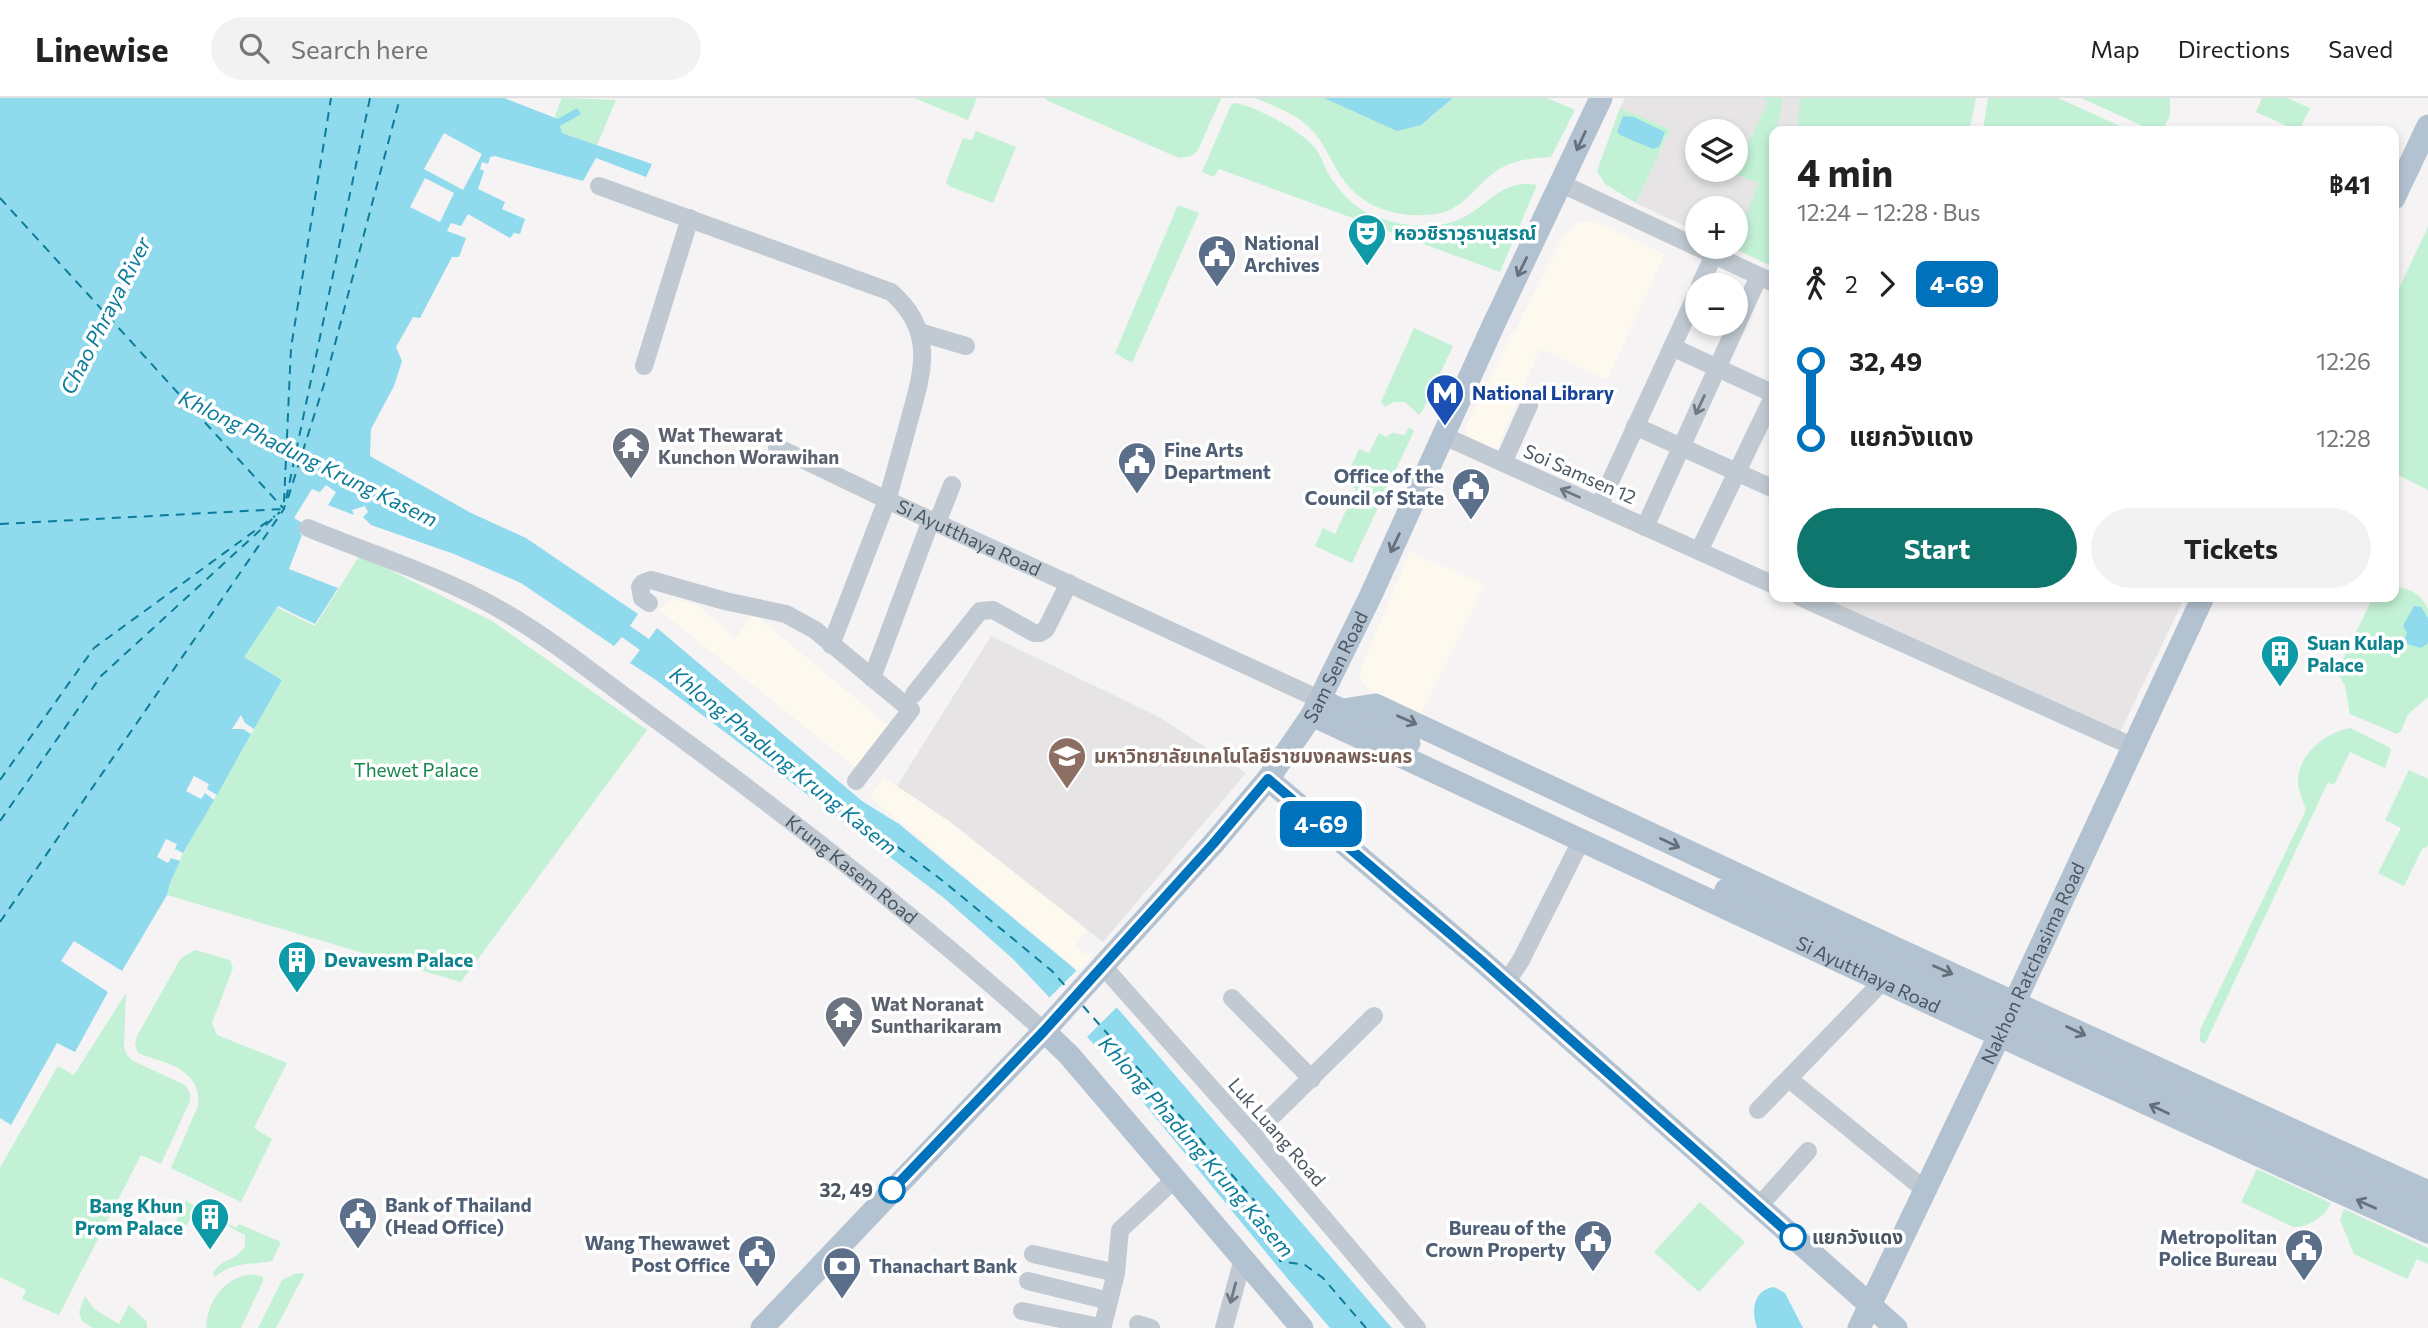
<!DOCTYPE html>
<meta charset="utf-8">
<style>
body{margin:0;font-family:Commissioner,"Noto Sans Thai",sans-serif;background:#f2f2f2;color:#222;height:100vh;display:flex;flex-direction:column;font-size:26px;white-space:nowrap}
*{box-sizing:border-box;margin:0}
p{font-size:23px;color:#767676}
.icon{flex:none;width:38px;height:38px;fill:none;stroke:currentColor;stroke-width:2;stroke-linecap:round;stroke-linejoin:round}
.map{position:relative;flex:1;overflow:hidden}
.panel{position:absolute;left:1769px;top:28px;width:630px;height:476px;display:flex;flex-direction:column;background:#fff;border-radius:14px;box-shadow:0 4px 10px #0003}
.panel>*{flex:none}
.badge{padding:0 14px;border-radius:10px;font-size:24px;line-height:46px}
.fabs{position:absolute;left:1685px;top:21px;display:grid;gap:14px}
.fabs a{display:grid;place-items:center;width:63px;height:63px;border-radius:50%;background:#fff;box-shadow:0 4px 10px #0003;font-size:35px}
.map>.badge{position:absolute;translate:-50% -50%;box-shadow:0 0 0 4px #fff}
.legs{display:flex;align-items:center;gap:10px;height:77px;padding:0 28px;font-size:23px}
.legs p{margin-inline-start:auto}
.head{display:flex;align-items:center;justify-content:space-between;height:119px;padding:0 28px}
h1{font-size:38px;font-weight:700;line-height:52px}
.primary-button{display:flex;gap:14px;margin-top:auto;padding:14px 28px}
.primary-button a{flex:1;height:80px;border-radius:42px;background:#0f766e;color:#fff;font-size:28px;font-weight:700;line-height:80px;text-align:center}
.primary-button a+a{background:#f2f2f2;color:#222}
ul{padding:0 28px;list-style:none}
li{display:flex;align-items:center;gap:24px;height:77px;font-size:26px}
li i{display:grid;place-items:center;width:10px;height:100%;margin:0 9px;background:currentColor}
li i::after{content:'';width:18px;height:18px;margin:-9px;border:5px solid;border-radius:50%;background:#fff}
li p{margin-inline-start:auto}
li:first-child i{background:linear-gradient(#0000 50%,currentColor 0)}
li:last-child i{background:linear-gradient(currentColor 50%,#0000 0)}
header{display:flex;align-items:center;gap:42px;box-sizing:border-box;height:98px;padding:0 35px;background:#fff;border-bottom:2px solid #e0e0e0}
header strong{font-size:33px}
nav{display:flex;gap:38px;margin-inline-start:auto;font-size:24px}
.search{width:490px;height:63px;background:#f2f2f2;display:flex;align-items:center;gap:18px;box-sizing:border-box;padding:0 24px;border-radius:38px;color:#767676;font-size:26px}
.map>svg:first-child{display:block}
.commercial{fill:#fdf9ef}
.education{fill:#e6e4e5;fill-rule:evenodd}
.green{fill:#c3f1d5}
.water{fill:#90daee;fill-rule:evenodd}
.pier{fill:#f5f3f3}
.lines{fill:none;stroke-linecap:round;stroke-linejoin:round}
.ferry{stroke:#0c7c9b;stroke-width:2;stroke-dasharray:9 7;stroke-linecap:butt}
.minor{stroke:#c1cad2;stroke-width:18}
.major{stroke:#b3c2d1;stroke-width:23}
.oneway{stroke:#64717d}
.oneway2{stroke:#6e7983}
.line-1-casing{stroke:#fff;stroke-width:16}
.line-1{stroke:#0072bc;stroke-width:10}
.stop-1-dot{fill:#fff;stroke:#0072bc;stroke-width:3.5}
.labels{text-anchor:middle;stroke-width:7;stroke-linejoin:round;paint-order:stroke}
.culture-label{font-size:19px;font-weight:bold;fill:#0d838f;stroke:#fff;text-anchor:start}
.service-label{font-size:19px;font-weight:bold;fill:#4e5e75;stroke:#fff;text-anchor:start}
.transit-label{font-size:19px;font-weight:bold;fill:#164399;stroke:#fff;text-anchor:start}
.worship-label{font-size:19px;font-weight:bold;fill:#5b616d;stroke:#fff;text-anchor:start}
.street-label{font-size:19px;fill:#4a5661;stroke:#fff}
.education-label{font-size:19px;font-weight:bold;fill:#785e54;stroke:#fff;text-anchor:start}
.park-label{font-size:19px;fill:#17864f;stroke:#fff}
.stop-label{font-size:19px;font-weight:bold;fill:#4a5661;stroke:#fff;text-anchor:end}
.water-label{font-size:21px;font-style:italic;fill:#0c7c9b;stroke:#fff}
</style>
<header>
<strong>Linewise</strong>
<div class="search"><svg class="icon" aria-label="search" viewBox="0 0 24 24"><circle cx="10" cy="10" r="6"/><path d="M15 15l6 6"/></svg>Search here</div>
<nav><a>Map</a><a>Directions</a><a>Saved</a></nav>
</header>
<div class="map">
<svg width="2428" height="1230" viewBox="0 0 2428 1230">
<rect width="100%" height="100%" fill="#f5f3f3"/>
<!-- commercial -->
<g class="commercial">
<path d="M1585,123L1598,125L1665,156L1607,282L1540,251L1495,354L1470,343L1467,338L1466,328L1511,237H1513L1562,140L1576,125Z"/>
<path d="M1410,453L1485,487L1421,616L1366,590L1360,581L1361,570Z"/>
<path d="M672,501L697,507L735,540L754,516L889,628L855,669L659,512Z"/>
<path d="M884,679L949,723L1088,832L1075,848L1084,856L1094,855L1079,873L870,699Z"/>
</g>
<!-- education -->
<g class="education">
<path d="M1625,0H1976L1969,33H1774V169L1731,149H1736V110H1698L1697,134L1636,105L1670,31L1620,10ZM1698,33H1736V72H1698Z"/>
<path d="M1818,499H2185L2120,634Z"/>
<path d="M991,538L1157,618L1246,675L1103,844L949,723L897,688Z"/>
</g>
<!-- green -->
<g class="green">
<path d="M562,0L616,2L597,47L562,35L555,18Z"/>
<path d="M914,0H977L968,22Z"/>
<path d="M1046,0H1221L1198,52L1192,58L1179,60L1046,2Z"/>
<path d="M1255,0H1325L1430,20L1453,0H1547L1575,12L1551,59C1531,60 1511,62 1495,74C1474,89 1463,112 1436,116C1403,121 1366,112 1345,84C1332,67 1326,46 1310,30C1295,15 1274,8 1255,0Z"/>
<path d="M1761,0H1783L1776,33H1774V169L1731,149H1736V117L1744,121L1759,85L1734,76L1768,3Z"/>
<path d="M1800,0H1976L1969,33H1808L1798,27Z"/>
<path d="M1988,0H2058L2131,33H1983Z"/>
<path d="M2081,0H2170V17L2163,32L2154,33Z"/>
<path d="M2262,0H2287L2310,10L2299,33L2256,14Z"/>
<path d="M1234,5C1254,7 1304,34 1316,51C1322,60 1325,71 1331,80C1343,98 1358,113 1379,120C1406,128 1435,133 1462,120C1491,106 1501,81 1537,87L1500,174L1219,71L1214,79L1202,74L1231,7Z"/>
<path d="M1620,10L1670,31L1636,105L1605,86L1597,73Z"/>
<path d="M976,33L1016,49L993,105L949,88L946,84L963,40L972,42Z"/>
<path d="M1178,107L1199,115L1132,265L1115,255Z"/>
<path d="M2428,129V392L2394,375V201Z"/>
<path d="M1414,230L1453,248L1423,312L1419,317L1405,304H1394L1385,309L1381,304Z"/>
<path d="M1409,329L1414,333L1352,465L1315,448L1323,430L1335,436L1356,391L1344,384L1359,351L1369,355L1379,335L1386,339L1392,335L1405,337Z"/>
<path d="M360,457L492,523L647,632L461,884L167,797L170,785L183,755L282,582L244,559L276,509L315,528Z"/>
<path d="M2394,488C2410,491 2421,495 2428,511V599L2408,616L2401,633L2397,636L2350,616L2345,588L2337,574L2373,499H2394Z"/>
<path d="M2350,630L2389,649L2391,652L2385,670L2350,654L2334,687L2328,684L2205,946L2200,943V932L2306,712C2303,702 2297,691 2298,680C2301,654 2325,635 2350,630Z"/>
<path d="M2409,672L2428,681V748L2422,751L2404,788L2378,775L2401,730L2385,722Z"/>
<path d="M195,852L230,862L233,870L212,925L217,937L287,965L254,1030L272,1041L241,1104L171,1070L198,1008C202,970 166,966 138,955L135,947L137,938L181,860Z"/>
<path d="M126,895L124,949L127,957L133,963L185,987L190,995V1003L161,1066L141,1057L59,1217L22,1201L26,1192L0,1179V1070L58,968L74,977Z"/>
<path d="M2257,1071L2331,1105C2324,1119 2310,1129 2293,1129L2241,1104Z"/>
<path d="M186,1103L236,1130L239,1126L281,1144L272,1163C249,1168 235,1162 215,1179L213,1175C219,1166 222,1165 231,1161C236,1159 241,1153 245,1149V1137L222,1125L219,1129L200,1120L198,1124L191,1120L181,1135L172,1131Z"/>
<path d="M1700,1104L1745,1144L1699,1194L1654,1154Z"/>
<path d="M2344,1111L2428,1150V1166L2417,1161L2407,1181L2354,1156L2340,1122Z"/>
<path d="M305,1175L276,1230H258L282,1182L295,1176Z"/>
<path d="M251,1176L263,1179V1183L241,1230H206C207,1203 224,1180 251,1176Z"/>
<path d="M85,1198L94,1211L119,1226L129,1207L147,1224V1230H93L82,1223L79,1214Z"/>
</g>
<!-- water -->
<g class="water">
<path d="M0,0H504L558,21L577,10L581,16L560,28L562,35L652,66L646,79L596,60L583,83L495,58L490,59L488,66L482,64L480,71L484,73L478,91L505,104L502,111L525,121L520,136L514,135L510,140L468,116L461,128L451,125L447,133L466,140L459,159H452L420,220L413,219L396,249L402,263L394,288L371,331L370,358L471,415L526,440L638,516L630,528L649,541L657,530L862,703L899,726L1070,867L1120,913L1392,1230H1330L1287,1180L1106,959L1013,861L944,800L656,582L630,565L640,552L622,539L614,548L521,485L454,456L371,427L363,419L368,414L365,408L352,412L354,417L328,407L336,394L326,387L320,394L312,391L294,420L304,426L300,436L302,437L289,471L338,490L315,526L278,508L244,559L282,582L254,631L245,625L241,617L232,631H243L251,636L217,697L207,691L209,686L194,678L186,693L201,701L205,695L214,702L183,755L175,751L177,746L166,741L157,759L168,765L171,760L180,763L170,785L167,797L122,873L74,843L61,863L108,894L75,954L57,945L11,1027L0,1020ZM444,35L482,56L463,92L424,71ZM425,80L454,95L440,124L410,109Z"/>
<path d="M1324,0H1453L1421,27L1397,33Z"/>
<path d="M1623,18L1634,19L1665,34L1659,49L1653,51L1620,37L1617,34Z"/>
<path d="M2414,508L2421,509L2428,520V545L2421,550L2407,546L2404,543L2407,535L2403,528Z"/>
<path d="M1774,1189L1785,1195L1803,1230H1757C1751,1213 1753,1192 1774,1189Z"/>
</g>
<!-- pier -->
<path class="pier" d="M1079,870L1119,907L1085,941L1047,902Z"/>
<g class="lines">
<!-- ferry -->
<g class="ferry">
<path d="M0,100L283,410"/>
<path d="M288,400L326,280L400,0"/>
<path d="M284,404L291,250L331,0"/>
<path d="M0,426L283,411"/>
<path d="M689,601L722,617L943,783L1052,873L1068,891"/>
<path d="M0,682L94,550L275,418"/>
<path d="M0,723L101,578L280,414"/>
<path d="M0,824L284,411L370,0"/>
<path d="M1083,908L1269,1119L1279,1146L1280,1163L1305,1167L1323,1180L1366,1230"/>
</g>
<!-- minor -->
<g class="minor">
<path d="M1562,86L1774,185"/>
<path id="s1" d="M599,88L891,194C936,233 923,273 909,323C902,349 895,375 887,402L1321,602"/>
<path d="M1700,187L1714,157"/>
<path d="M919,234L966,248"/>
<path d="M1672,249L1774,296"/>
<path d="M644,268L690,120"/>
<path d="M1635,328L1774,391"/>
<path d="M1444,338L1774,487"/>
<path d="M777,349L887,402L831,547"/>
<path d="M1503,365L1529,307"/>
<path d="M1599,408L1698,193"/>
<path d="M937,425L952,387"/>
<path d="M1645,429L1759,178"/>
<path id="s2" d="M308,430C371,456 439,477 499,511C554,542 603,583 655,621C789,719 920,822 1044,933"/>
<path d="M1699,453L1774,297"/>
<path d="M1800,499L2134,649"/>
<path d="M649,505L642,500L640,489L643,485L651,482L725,503L786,516L815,532L911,612L856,683"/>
<path d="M872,580L931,422"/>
<path d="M914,596L980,513L993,512L1034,535H1040L1046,531L1069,485"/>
<path d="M1102,867L1253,1037L1417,1230"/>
<path d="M1506,885L1521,862L1582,741"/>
<path d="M1232,900L1312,981"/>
<path d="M1789,981L1925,1092"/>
<path d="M1758,1012L1882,884L1888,875"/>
<path d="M1253,1037L1374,918"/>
<path d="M1759,1108L1808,1053"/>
<path d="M1033,1156L1116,1175"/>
<path d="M1028,1183L1109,1203"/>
<path d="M1022,1213L1100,1229L1103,1227L1116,1175L1120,1132L1175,1081"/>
<path d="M1138,1226L1151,1230"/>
<path d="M1224,1230L1243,1161"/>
</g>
<!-- major -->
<g class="major">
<path d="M2394,100L2428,28"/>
<path d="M1321,602L1409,645"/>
<path d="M1343,612L1375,607L1899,852L2428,1094"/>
<path id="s3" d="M1312,617C1684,789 2054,966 2428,1134"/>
<path d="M1268,681L1482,863L1896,1230"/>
<path d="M1726,792L2428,1115"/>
<path d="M1044,933L1069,957L1302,1230"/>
<path id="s4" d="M762,1230L1044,933L1213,746L1268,681L1312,617L1371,497L1492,230L1601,0"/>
<path id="s5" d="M1859,1230L1999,938L2203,499"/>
</g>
</g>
<!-- one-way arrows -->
<defs><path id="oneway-shaft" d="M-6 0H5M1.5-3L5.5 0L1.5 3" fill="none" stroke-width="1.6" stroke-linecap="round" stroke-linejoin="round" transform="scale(1.75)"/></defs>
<g class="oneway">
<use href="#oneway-shaft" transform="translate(1581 43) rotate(115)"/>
<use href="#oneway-shaft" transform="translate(1522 169) rotate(116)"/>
<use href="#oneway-shaft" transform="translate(1395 445) rotate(115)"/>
<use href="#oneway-shaft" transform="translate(1407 622) rotate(24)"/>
<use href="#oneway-shaft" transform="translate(1670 745) rotate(25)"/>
<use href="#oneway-shaft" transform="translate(1943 872) rotate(24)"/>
<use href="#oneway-shaft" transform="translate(2076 933) rotate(25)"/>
<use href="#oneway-shaft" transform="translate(2159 1011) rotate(-155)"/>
<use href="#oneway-shaft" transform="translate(2366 1106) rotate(-156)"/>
</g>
<g class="oneway2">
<use href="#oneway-shaft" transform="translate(1700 307) rotate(115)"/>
<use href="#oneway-shaft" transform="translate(1570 395) rotate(-156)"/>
<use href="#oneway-shaft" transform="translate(1233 1195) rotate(105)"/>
</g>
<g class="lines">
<!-- line-1 casing -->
<g class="line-1-casing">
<path id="line-1" d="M892,1092L1044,933L1213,746L1268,681L1482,863L1793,1139"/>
</g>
<!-- line-1 -->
<use href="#line-1" class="line-1"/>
</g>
<!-- icons -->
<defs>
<g id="theatre-pin" transform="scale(2.0125)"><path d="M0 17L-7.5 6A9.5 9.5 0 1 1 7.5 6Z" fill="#0f9aa8" stroke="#fff"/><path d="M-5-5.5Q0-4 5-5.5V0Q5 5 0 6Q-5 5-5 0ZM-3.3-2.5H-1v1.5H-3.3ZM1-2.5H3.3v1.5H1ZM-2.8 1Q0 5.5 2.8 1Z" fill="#fff"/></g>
<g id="civic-pin" transform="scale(2.0125)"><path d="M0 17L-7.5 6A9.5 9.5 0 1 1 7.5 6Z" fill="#5c6f8a" stroke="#fff"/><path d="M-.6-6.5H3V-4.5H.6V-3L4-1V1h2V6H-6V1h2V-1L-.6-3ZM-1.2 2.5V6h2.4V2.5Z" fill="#fff"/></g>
<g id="metro-pin" transform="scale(2.0125)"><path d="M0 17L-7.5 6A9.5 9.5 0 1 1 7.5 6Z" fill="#1a4fb4" stroke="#fff"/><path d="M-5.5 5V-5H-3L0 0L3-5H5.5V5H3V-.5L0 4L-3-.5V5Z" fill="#fff"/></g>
<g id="temple-pin" transform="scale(2.0125)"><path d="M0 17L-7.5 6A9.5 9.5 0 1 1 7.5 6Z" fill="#6b7280" stroke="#fff"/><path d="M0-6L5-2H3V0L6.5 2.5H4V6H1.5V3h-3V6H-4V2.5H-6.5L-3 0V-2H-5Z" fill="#fff"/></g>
<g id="building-pin" transform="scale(2.0125)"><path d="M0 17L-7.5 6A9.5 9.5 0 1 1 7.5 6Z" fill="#0f9aa8" stroke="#fff"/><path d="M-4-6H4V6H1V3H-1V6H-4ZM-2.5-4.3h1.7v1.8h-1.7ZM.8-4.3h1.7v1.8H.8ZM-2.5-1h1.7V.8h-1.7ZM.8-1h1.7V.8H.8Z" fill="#fff"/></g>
<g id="university-pin" transform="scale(2.0125)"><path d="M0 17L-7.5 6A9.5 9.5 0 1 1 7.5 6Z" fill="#8d6e63" stroke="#fff"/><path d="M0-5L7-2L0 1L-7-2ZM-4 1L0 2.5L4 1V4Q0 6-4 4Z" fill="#fff"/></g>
<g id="bank-pin" transform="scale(2.0125)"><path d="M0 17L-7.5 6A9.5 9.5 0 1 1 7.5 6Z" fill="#5c6f8a" stroke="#fff"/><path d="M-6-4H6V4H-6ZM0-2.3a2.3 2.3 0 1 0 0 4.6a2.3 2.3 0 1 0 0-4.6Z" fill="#fff"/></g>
</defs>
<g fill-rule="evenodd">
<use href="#theatre-pin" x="1367" y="135"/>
<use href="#civic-pin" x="1217" y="156"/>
<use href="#metro-pin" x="1445" y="295"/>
<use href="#temple-pin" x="631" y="348"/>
<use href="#civic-pin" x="1137" y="363"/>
<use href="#civic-pin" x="1471" y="389"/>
<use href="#building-pin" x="2280" y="556"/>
<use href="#university-pin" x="1067" y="658"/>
<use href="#building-pin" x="297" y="862"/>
<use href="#temple-pin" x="844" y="917"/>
<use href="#civic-pin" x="358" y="1118"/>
<use href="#building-pin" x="210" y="1119"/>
<use href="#civic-pin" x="1593" y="1141"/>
<use href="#civic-pin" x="2304" y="1150"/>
<use href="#civic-pin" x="757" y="1156"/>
<use href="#bank-pin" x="842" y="1168"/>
</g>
<!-- markers -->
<g class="stop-1-dot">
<circle cx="892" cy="1092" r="12"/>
<circle cx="1793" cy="1139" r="12"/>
</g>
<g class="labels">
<!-- culture labels -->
<g class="culture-label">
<text x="1394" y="142">หอวชิราวุธานุสรณ์</text>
<text x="2307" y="552">Suan Kulap<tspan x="2307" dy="22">Palace</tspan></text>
<text x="324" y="869">Devavesm Palace</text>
<text x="183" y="1115" text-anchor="end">Bang Khun<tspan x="183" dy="22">Prom Palace</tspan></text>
</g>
<!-- service labels -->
<g class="service-label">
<text x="1244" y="152">National<tspan x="1244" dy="22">Archives</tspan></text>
<text x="1164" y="359">Fine Arts<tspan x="1164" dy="22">Department</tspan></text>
<text x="1444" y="385" text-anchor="end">Office of the<tspan x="1444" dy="22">Council of State</tspan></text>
<text x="385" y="1114">Bank of Thailand<tspan x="385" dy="22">(Head Office)</tspan></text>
<text x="1566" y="1137" text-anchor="end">Bureau of the<tspan x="1566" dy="22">Crown Property</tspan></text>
<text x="2277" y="1146" text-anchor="end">Metropolitan<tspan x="2277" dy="22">Police Bureau</tspan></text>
<text x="730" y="1152" text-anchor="end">Wang Thewawet<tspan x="730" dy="22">Post Office</tspan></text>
<text x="869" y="1175">Thanachart Bank</text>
</g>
<!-- transit labels -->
<g class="transit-label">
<text x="1472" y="302">National Library</text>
</g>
<!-- worship labels -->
<g class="worship-label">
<text x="658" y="344">Wat Thewarat<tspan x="658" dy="22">Kunchon Worawihan</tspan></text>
<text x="871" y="913">Wat Noranat<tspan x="871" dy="22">Suntharikaram</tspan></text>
</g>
<!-- street labels -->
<g class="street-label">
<text transform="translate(1580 376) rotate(24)" y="7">Soi Samsen 12</text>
<text dy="7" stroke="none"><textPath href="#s1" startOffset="623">Si Ayutthaya Road</textPath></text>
<text dy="7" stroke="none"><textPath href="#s4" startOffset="878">Sam Sen Road</textPath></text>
<text dy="7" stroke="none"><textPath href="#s2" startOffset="646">Krung Kasem Road</textPath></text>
<text dy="7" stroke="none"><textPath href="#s5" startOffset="404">Nakhon Ratchasima Road</textPath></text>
<text dy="7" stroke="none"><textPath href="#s3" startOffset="614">Si Ayutthaya Road</textPath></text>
<text transform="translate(1277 1034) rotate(49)" y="7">Luk Luang Road</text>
</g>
<!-- education labels -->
<g class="education-label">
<text x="1094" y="665">มหาวิทยาลัยเทคโนโลยีราชมงคลพระนคร</text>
</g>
<!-- park labels -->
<g class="park-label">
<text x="416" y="679">Thewet Palace</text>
</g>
<!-- stop labels -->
<g class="stop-label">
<text x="873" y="1099">32, 49</text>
<text x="1812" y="1146" text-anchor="start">แยกวังแดง</text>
</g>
<!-- water labels -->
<g class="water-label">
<text transform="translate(106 218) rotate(-63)" y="7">Chao Phraya River</text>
<text transform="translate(308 361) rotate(26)" y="7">Khlong Phadung Krung Kasem</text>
<text transform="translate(783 663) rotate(39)" y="7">Khlong Phadung Krung Kasem</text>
<text transform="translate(1196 1049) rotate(49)" y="7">Khlong Phadung Krung Kasem</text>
</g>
</g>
</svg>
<div class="fabs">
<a><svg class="icon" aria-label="layers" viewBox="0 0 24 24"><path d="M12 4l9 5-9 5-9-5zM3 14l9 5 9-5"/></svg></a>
<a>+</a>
<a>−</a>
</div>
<b class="badge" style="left:1321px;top:726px;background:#0072bc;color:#fff">4-69</b>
<section class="panel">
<div class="head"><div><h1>4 min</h1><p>12:24 – 12:28 · Bus</p></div><b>฿41</b></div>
<div class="legs"><svg class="icon" aria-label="walk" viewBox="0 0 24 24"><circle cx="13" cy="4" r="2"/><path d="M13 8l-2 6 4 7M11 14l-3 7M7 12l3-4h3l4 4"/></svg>2<svg class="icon" aria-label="forward" viewBox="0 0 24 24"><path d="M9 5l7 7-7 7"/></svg><b class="badge" style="background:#0072bc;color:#fff">4-69</b></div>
<ul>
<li><i style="color:#0072bc"></i><b>32, 49</b><p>12:26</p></li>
<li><i style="color:#0072bc"></i><b>แยกวังแดง</b><p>12:28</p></li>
</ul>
<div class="primary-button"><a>Start</a><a>Tickets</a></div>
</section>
</div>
